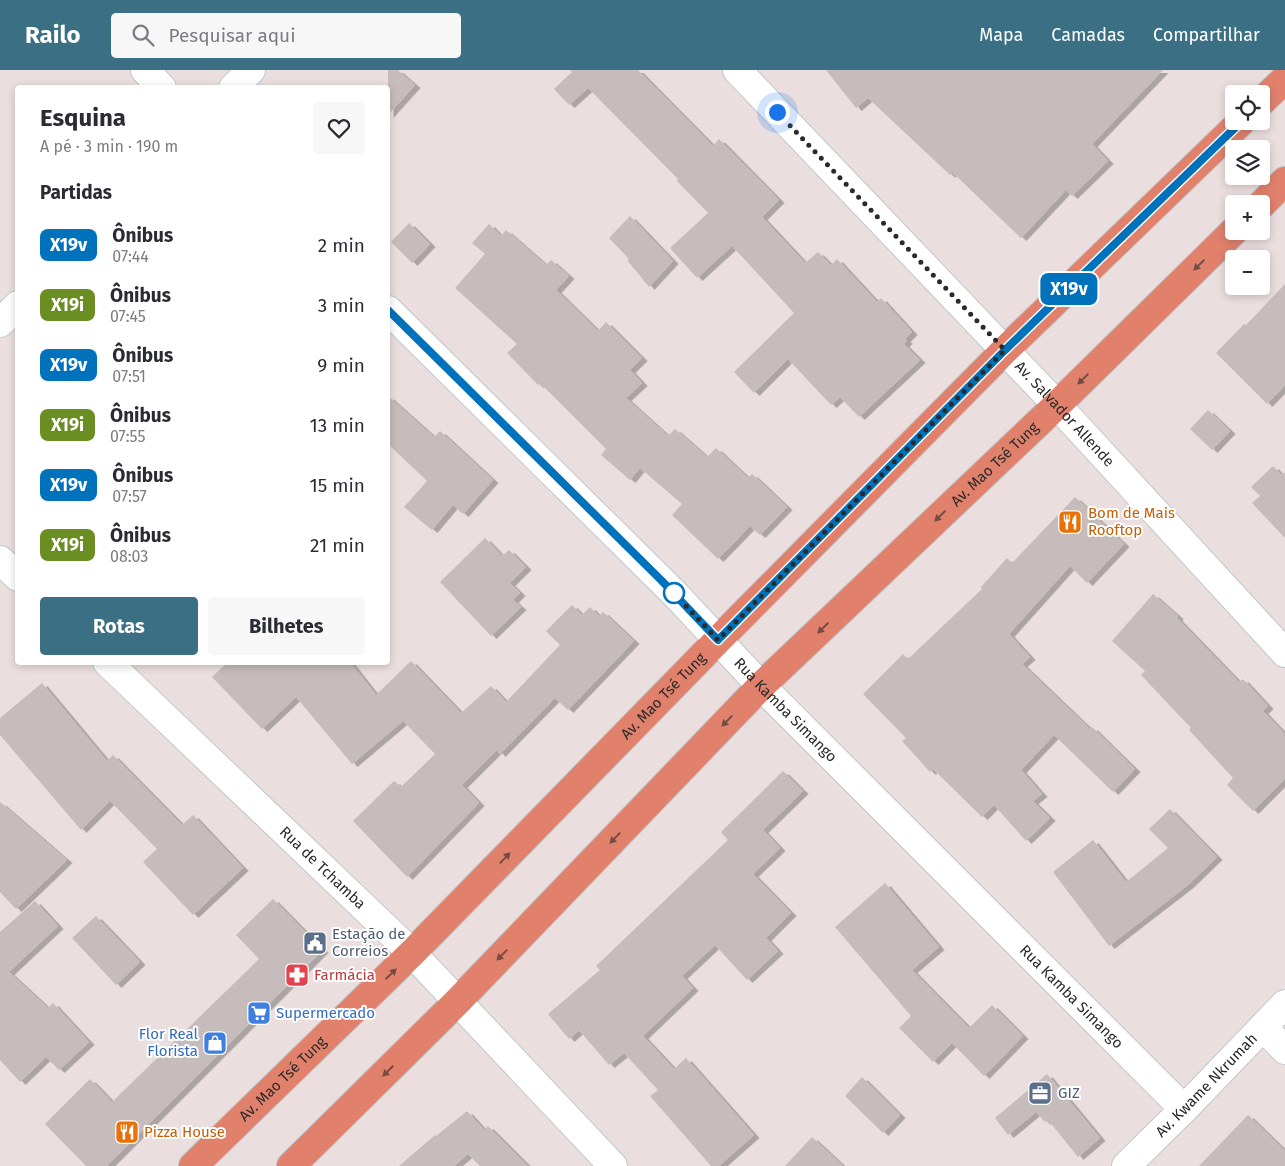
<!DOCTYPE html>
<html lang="pt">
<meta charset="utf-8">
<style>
body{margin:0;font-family:"Fira Sans",sans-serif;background:#f7f7f7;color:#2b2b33;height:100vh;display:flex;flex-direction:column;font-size:19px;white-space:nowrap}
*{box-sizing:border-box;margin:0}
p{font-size:16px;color:#7c7c81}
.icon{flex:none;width:28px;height:28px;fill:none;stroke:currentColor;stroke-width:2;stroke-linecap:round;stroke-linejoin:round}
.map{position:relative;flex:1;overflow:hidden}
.sheet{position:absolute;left:15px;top:15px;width:375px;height:580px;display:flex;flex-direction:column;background:#fff;border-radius:5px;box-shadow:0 2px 8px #0003}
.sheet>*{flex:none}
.badge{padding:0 10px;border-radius:8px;font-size:18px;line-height:32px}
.fabs{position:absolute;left:1225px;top:15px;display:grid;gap:10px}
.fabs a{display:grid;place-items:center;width:45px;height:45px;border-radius:5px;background:#fff;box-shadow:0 2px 8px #0003;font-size:25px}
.you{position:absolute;width:25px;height:25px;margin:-12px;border:4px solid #fff;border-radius:50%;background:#1a73e8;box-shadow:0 0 0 8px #1a73e833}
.map>.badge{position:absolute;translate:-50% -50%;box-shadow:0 0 0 2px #fff}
h2{padding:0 25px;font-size:19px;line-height:45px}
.round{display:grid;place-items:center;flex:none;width:52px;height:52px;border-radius:5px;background:#f7f7f7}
.headline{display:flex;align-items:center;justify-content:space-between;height:85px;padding:0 25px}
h1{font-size:24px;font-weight:700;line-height:38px}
.primary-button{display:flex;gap:10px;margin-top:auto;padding:10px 25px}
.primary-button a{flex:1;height:58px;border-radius:5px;background:#3b6f84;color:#fff;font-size:20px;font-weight:700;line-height:58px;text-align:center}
.primary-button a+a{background:#f7f7f7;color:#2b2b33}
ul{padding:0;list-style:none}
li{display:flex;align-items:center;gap:15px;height:60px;padding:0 25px}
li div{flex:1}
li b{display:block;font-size:19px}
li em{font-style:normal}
li .badge{min-width:55px;font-weight:700;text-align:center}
header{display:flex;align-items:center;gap:30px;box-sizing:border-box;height:70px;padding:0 25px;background:#3b6f84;color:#fff}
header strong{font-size:24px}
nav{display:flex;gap:28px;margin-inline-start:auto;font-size:18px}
.search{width:350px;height:45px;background:#f7f7f7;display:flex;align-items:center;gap:12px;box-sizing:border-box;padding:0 18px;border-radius:5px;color:#7c7c81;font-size:19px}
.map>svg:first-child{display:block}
.building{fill:#c6bcbc;filter:url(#shadow)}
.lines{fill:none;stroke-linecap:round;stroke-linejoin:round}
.minor-casing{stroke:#bfc8cb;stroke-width:30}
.major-casing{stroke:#bfbfbf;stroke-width:30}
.minor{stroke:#fff;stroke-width:28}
.major{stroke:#e1816c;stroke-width:28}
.oneway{fill:#734d44}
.line-casing{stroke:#fff;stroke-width:11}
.line{stroke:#0072bc;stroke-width:8}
.walk{stroke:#2a2a2a;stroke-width:5;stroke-dasharray:0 9}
.stop-dot{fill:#fff;stroke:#0072bc;stroke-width:2.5}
.labels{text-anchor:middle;stroke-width:4;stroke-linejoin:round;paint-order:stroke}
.street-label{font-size:15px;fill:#2a2a2a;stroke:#fff}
.food-label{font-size:15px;fill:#c56008;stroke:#fff;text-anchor:start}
.service-label{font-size:15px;fill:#4e5e75;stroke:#fff;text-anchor:start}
.health-label{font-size:15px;fill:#be3a42;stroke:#fff;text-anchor:start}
.shop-label{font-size:15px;fill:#366cbe;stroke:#fff;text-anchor:start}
</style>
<header>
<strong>Railo</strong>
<div class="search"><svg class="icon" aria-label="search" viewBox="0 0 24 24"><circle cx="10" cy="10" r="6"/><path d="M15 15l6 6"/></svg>Pesquisar aqui</div>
<nav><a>Mapa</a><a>Camadas</a><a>Compartilhar</a></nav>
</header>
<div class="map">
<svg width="1285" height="1096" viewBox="0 0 1285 1096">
<defs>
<filter id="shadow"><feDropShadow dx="5.5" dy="3" stdDeviation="0" flood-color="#0004"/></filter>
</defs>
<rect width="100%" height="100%" fill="#ebdede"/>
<!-- building -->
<g class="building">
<path d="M388,0H398L415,15L388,45Z"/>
<path d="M570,0H638L713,76L719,69L779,130L762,147L805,193L818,182L831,195L837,189L877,232L881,228L912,262L905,269L907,271L904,274L920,290L859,347L840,327L831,335L788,289L754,323L734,302L794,243L732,176L697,208L670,178L708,143L677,111L678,109L588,18L569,35L554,19L572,2Z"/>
<path d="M826,0H1163L1092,74L1108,91L1072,126L1066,120L1021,168L952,102L950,105L868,28L856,38Z"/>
<path d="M630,146L673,191L649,217L627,190L629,189L609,168Z"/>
<path d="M409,153L430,174L412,193L391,172Z"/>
<path d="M489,154L501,166L506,160L546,195L551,190L569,206L556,220L598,261L606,252L642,288L630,300L642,313L626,328L668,366L675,359L707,387L716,378L748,408L752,404L787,437L760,465L750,456L718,489L672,445L682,434L640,398L630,410L601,385L606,379L540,313L538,315L507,283L517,274L455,218L485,184L472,173Z"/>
<path d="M1285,214V315L1267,334L1216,283L1244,254L1246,255Z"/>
<path d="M388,326L434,367L440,361L493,410L463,444L453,435L432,460L404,437L427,411L388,374Z"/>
<path d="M1208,340L1230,361L1212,380L1190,359Z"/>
<path d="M1273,396L1282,405L1285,402V468L1252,433L1260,426L1251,417Z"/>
<path d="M1075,427L1124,474L1087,513L1070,496L1009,564L1030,587L1022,594L1090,659L1092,657L1135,699L1113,722L1054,665L1021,700L1042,724L1033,731L1050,748L1026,771L994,735L982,747L933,699L930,702L902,671L906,668L863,624L903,584L908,589L982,519L981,517L1007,488L1012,493Z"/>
<path d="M485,468L502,486L509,480L526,497L510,513L520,523L513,530L521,537L491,566L440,512Z"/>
<path d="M1153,524L1178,546L1177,548L1239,612L1243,609L1268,636L1263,641L1285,664V709L1253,741L1227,715L1233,708L1189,660L1191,658L1141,605L1145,601L1112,571Z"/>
<path d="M572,535L582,545L590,537L599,546L603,542L634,571L568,640L555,628L500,684L497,680L462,715L479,733L407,807L353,751L394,711L401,717L435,684L403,651L352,694L296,627L262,659L212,607L228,592H350L376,625L411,591L461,643L491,616L506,632L560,575L546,561Z"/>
<path d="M42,613L107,691L113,685L182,755L193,745L243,798L193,845L143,792L157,779L110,731L81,760L0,665V648Z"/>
<path d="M783,701L803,721L763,760L780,778L753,804L791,843L766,868L778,881L747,910L715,875L682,906L693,918L643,966L674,999L686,988L754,1065L719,1096H711L650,1026L658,1020L624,983L609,995L579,960L569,969L548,944L600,900L596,896L728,770L721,762Z"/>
<path d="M0,732L67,790L16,839L0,822Z"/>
<path d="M1170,739L1217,787L1188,815L1109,876L1053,802L1093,770L1126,812L1168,778L1149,759Z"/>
<path d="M885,813L939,877L912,900L969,958L992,935L1023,966L984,1006L952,973L933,992L899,958L911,946L835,857Z"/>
<path d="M273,829L323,880L107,1096H86L45,1054L90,1009L112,1032L259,889L236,865Z"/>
<path d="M35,831L58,856L9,902L48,938L53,933L89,972L59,1000L46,987L20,1012L0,990V862Z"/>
<path d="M96,846L140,892L116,915L72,868Z"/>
<path d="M1047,1004L1100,1068L1078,1087L1048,1050L1045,1052L1036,1042L1008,1065L995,1048Z"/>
<path d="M862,1007L900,1045L883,1063L845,1026Z"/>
<path d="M467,1041L484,1060L488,1056L528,1096H480L468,1084L454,1096H399L435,1065L436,1066Z"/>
<path d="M1248,1045L1285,1081V1096H1199Z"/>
<path d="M812,1067L843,1096H785Z"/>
</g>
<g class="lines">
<!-- minor casing -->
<g class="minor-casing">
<g id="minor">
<path d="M145,0L162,18"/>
<path id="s1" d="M737,0L1057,335L1285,583"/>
<path d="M233,18L251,0"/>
<path id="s2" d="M388,240L675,524L761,616L1184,1039"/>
<path d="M0,253L18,235"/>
<path d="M0,490L18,507"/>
<path id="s3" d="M107,592L412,883L613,1096"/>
<path d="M1263,957L1285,980"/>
<path id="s4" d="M1126,1096L1184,1039L1285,934"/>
</g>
</g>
<!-- major casing -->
<g class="major-casing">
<g id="major">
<path d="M1261,32L1285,9"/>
<path d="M1261,135L1285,111"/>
<path id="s5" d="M193,1096L412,883L718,570L1005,280L1242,51"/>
<path id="s6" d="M291,1096L457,932L761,616L1057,335L1234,161"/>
</g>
</g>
<!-- minor -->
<use href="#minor" class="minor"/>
<!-- major -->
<use href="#major" class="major"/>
</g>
<!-- one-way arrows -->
<defs><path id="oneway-solid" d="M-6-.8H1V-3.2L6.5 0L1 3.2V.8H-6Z" transform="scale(1.25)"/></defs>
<g class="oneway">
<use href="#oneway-solid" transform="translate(1199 195) rotate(136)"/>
<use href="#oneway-solid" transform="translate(1083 309) rotate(136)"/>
<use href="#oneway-solid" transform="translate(940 446) rotate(136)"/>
<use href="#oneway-solid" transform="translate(823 558) rotate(136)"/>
<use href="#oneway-solid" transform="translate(727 651) rotate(134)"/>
<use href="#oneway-solid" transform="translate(615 768) rotate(134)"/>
<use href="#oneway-solid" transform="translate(505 788) rotate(-46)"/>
<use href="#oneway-solid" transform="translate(502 885) rotate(134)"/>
<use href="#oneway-solid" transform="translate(391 904) rotate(-44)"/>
<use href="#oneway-solid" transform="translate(388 1001) rotate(135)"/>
</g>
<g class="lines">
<!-- line casing -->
<g class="line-casing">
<path id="line" d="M388,240L661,510L718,570L1005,280L1242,51"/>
</g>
<!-- line -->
<use href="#line" class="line"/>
<!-- walk -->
<path class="walk" d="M674,523L718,570L1005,280L777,42"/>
</g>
<!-- icons -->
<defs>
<g id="restaurant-square" transform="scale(1.25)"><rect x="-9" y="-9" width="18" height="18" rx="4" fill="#e8710a" stroke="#fff"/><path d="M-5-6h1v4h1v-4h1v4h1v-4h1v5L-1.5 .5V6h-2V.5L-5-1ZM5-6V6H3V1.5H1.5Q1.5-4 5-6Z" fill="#fff"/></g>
<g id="civic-square" transform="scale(1.25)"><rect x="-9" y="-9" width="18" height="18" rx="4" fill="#5c6f8a" stroke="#fff"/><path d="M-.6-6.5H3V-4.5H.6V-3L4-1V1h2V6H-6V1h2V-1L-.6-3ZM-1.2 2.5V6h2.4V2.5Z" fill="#fff"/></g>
<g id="pharmacy-square" transform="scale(1.25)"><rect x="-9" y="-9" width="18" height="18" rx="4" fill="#e0444e" stroke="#fff"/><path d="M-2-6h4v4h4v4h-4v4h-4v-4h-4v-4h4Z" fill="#fff"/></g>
<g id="supermarket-square" transform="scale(1.25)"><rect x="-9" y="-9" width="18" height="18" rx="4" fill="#3f7fe0" stroke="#fff"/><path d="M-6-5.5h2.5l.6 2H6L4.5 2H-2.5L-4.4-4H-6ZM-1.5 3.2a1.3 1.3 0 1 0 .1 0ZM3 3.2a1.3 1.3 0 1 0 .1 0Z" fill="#fff"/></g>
<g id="shop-square" transform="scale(1.25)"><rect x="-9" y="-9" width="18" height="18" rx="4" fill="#3f7fe0" stroke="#fff"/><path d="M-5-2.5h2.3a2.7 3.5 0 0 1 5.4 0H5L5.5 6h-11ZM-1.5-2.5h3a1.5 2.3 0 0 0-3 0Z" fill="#fff"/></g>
<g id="office-square" transform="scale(1.25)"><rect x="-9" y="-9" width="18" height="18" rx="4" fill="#5c6f8a" stroke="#fff"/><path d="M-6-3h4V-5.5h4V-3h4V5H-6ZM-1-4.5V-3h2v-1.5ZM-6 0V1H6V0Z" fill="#fff"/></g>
</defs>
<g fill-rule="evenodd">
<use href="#restaurant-square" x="1070" y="452"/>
<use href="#civic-square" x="315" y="873"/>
<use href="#pharmacy-square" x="297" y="905"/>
<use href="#supermarket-square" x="259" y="943"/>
<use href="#shop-square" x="215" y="973"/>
<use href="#office-square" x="1040" y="1023"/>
<use href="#restaurant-square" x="127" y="1062"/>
</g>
<!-- markers -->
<circle class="stop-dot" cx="674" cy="523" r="10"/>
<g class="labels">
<!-- street labels -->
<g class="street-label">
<text dy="5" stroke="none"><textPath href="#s1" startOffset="475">Av. Salvador Allende</textPath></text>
<text dy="5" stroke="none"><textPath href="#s6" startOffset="994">Av. Mao Tsé Tung</textPath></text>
<text dy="5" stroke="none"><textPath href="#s5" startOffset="665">Av. Mao Tsé Tung</textPath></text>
<text dy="5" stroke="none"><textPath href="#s2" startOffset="564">Rua Kamba Simango</textPath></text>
<text dy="5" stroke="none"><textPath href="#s3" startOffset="298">Rua de Tchamba</textPath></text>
<text dy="5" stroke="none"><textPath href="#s2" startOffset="969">Rua Kamba Simango</textPath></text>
<text dy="5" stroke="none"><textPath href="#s5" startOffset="125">Av. Mao Tsé Tung</textPath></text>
<text dy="5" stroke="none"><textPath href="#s4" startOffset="114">Av. Kwame Nkrumah</textPath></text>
</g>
<!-- food labels -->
<g class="food-label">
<text x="1088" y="448">Bom de Mais<tspan x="1088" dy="17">Rooftop</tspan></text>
<text x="144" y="1067">Pizza House</text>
</g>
<!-- service labels -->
<g class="service-label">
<text x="332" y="869">Estação de<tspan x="332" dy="17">Correios</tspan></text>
<text x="1058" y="1028">GIZ</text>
</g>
<!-- health labels -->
<g class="health-label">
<text x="314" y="910">Farmácia</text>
</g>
<!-- shop labels -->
<g class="shop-label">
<text x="276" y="948">Supermercado</text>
<text x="198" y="969" text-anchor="end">Flor Real<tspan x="198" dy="17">Florista</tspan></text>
</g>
</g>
</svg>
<div class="fabs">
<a><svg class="icon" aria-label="locate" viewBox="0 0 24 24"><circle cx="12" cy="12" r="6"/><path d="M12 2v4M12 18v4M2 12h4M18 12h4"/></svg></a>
<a><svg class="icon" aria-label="layers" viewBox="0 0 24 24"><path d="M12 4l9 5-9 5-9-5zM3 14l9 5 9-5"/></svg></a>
<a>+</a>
<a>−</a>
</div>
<div class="you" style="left:777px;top:42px"></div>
<b class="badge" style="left:1069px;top:219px;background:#0072bc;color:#fff">X19v</b>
<section class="sheet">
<div class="headline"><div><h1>Esquina</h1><p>A pé · 3 min · 190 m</p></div><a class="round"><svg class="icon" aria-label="heart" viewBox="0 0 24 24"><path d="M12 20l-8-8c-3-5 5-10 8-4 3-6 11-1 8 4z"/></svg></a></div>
<h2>Partidas</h2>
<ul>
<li><span class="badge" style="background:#0072bc;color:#fff">X19v</span><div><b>Ônibus</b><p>07:44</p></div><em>2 min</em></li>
<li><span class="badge" style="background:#6b8e23;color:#fff">X19i</span><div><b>Ônibus</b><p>07:45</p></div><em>3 min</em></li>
<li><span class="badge" style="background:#0072bc;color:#fff">X19v</span><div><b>Ônibus</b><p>07:51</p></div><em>9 min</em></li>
<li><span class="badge" style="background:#6b8e23;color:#fff">X19i</span><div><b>Ônibus</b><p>07:55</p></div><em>13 min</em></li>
<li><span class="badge" style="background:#0072bc;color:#fff">X19v</span><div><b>Ônibus</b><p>07:57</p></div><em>15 min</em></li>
<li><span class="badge" style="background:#6b8e23;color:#fff">X19i</span><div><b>Ônibus</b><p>08:03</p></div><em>21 min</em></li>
</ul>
<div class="primary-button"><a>Rotas</a><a>Bilhetes</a></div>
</section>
</div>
